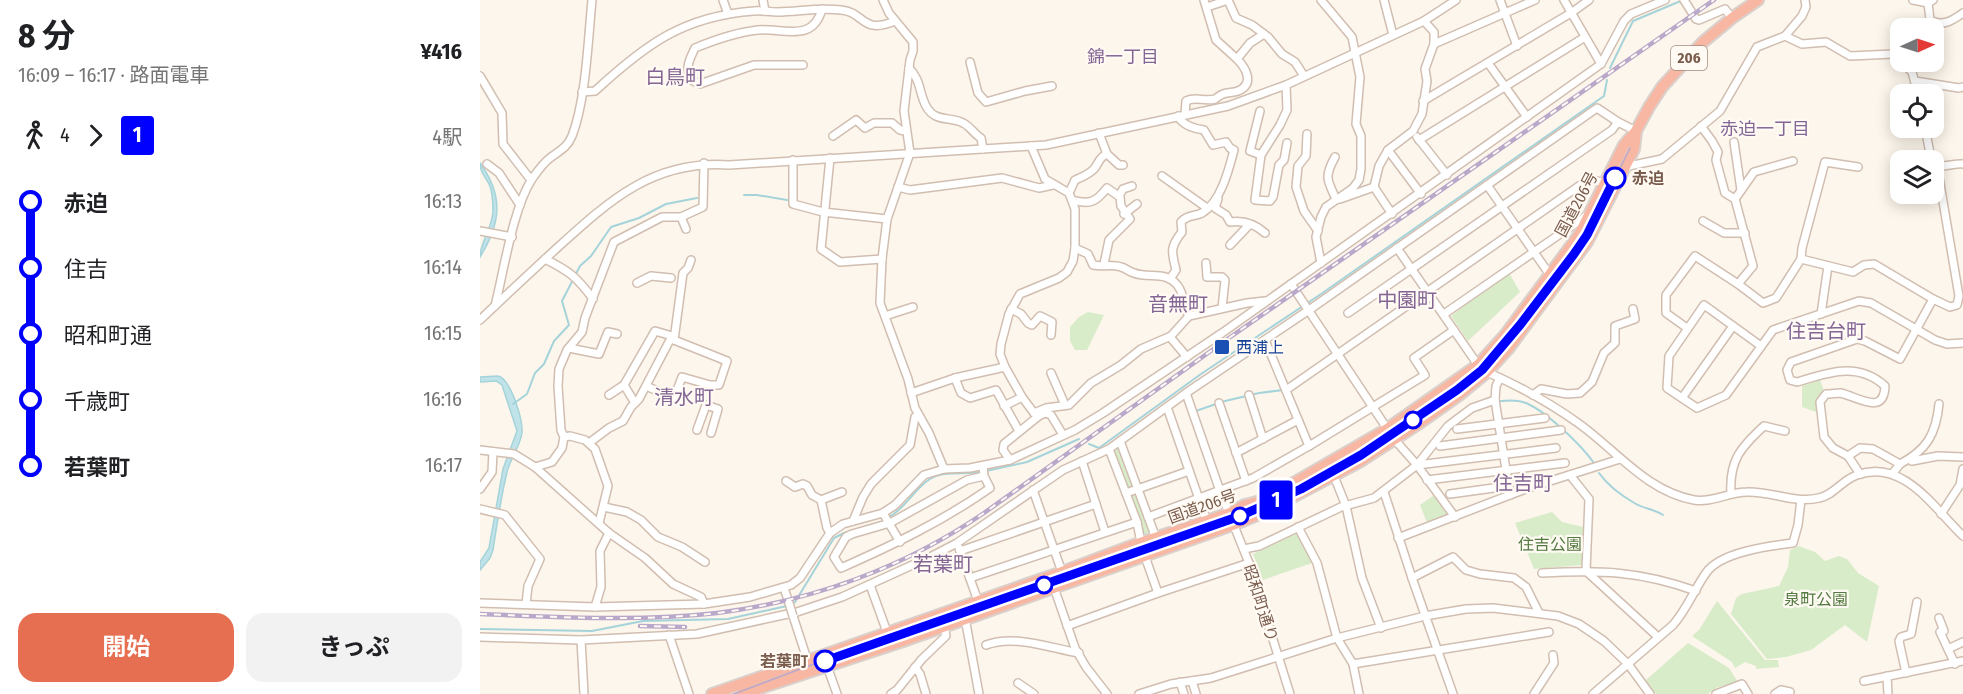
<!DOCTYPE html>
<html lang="ja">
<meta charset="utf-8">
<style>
body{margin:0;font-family:"Fira Sans Condensed","Noto Sans JP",sans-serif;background:#f2f2f2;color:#202124;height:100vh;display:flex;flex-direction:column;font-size:22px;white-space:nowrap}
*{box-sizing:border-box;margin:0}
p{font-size:20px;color:#757577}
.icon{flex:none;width:33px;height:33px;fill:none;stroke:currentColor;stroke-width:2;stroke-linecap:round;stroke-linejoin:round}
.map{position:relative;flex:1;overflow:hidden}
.drawer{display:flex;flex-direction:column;background:#fff;width:480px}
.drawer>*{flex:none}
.badge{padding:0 12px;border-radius:4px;font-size:21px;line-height:39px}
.needle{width:39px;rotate:87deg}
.tools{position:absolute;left:1410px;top:18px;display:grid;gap:12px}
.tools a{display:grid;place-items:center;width:54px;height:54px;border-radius:12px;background:#fff;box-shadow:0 3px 15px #0003;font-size:30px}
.map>.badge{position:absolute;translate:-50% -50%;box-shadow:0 0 0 3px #fff}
.legs{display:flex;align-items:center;gap:9px;height:66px;padding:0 18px;font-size:20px}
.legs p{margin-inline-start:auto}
.headline{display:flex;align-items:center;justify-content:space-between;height:102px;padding:0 18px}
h1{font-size:33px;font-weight:700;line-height:45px}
.primary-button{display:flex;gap:12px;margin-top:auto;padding:12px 18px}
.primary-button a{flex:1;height:69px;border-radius:18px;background:#e76f51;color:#fff;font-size:24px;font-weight:700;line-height:69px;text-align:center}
.primary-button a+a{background:#f2f2f2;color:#202124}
ul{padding:0 18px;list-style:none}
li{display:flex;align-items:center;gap:21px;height:66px;font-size:22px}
li i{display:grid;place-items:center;width:9px;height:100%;margin:0 8px;background:currentColor}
li i::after{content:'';width:15px;height:15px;margin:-8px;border:4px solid;border-radius:50%;background:#fff}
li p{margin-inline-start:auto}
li:first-child i{background:linear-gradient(#0000 50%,currentColor 0)}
li:last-child i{background:linear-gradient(currentColor 50%,#0000 0)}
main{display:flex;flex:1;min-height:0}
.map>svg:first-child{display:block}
.green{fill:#d8ecc9}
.water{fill:#bfe3e8;stroke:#a5d3da;stroke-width:1.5}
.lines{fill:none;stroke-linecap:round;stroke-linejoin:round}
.stream{stroke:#a5d3da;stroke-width:2}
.minor-casing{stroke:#d1beb0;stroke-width:10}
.highway-casing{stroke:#dad1cd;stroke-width:14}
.minor{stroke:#fff;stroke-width:7}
.highway{stroke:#f7b7a3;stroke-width:10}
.tram{stroke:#b9a8c9;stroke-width:1.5}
.rail-casing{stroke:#b9a8c9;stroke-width:4.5}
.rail{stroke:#fffaf3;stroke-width:2;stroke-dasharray:7;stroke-linecap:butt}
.minor-bridge-casing{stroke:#d1beb0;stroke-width:10;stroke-linecap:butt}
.minor-bridge{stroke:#fff;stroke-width:7}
.line-1-casing{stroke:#fff;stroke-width:14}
.line-1{stroke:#00f;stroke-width:9}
.stop-1-dot{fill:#fff;stroke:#00f;stroke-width:3}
.transit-dot{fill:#1a4fb4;stroke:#fffaf3;stroke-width:2}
.labels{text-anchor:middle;stroke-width:4.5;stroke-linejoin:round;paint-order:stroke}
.shield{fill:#fffaf3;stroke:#a28b7f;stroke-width:1.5}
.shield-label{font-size:15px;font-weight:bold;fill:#7a5c4d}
.stop-label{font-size:16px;font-weight:bold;fill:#7a5c4d;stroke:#fffaf3;text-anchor:start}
.street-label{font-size:16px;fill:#7a5c4d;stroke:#fffaf3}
.transit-label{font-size:16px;fill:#164399;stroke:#fffaf3;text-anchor:start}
.park-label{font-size:16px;fill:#537a41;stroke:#fffaf3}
.neighbourhood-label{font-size:18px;fill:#846695;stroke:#fffaf3}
.quarter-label{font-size:20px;fill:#846695;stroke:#fffaf3}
</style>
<main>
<section class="drawer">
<div class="headline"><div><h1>8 分</h1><p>16:09 – 16:17 · 路面電車</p></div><b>¥416</b></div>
<div class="legs"><svg class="icon" aria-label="walk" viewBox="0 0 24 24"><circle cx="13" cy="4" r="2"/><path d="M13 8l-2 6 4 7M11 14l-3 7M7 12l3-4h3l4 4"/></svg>4<svg class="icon" aria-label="forward" viewBox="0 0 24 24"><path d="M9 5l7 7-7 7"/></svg><b class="badge" style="background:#00f;color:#fff">1</b><p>4駅</p></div>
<ul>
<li><i style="color:#00f"></i><b>赤迫</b><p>16:13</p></li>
<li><i style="color:#00f"></i><span>住吉</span><p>16:14</p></li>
<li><i style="color:#00f"></i><span>昭和町通</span><p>16:15</p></li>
<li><i style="color:#00f"></i><span>千歳町</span><p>16:16</p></li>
<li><i style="color:#00f"></i><b>若葉町</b><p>16:17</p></li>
</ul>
<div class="primary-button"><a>開始</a><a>きっぷ</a></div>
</section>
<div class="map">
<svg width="1483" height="694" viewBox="0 0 1483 694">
<rect width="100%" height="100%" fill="#fdf6ec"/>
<!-- green -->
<g class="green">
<path d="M1028,271L1040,292L988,341L971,316Z"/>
<path d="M608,312L624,315L607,350H595L590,341V327L599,317Z"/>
<path d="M1340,380L1344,391L1336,403V412L1322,407V386Z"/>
<path d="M640,446L656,488L646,491L632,452Z"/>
<path d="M657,491L673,537L662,541L648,494Z"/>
<path d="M954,495L967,514L947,523L940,505Z"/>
<path d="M1072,512L1082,522L1103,527L1102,565L1054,569L1035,523Z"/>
<path d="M817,533L832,563L783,580L773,554Z"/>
<path d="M1319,546L1335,552L1345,561L1359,556L1367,559L1378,573L1399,586L1387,642L1365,625L1331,650L1306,657L1287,659L1251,614L1256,598L1262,594L1299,586L1308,567L1310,550Z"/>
<path d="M1237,601L1285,660H1298L1299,667L1276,669V666L1265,662L1255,668L1252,662L1212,636L1219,630Z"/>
<path d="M1208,643L1249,668L1258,682L1238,687L1228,694H1176L1166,680Z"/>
</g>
<!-- water -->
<g class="water">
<path d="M0,163C24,196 21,223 0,257C0,243 12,228 13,212C13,203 13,192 9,184C5,176 0,173 0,163Z"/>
<path d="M18,376C31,379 43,420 42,433C40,447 30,459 27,472C21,497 17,524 13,550L10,558L0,570V562L9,548L23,469L37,431L22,385L16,381L0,382V377Z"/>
</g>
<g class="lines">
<!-- stream -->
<g class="stream">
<path d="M1130,68L1153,21L1203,0"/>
<path d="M264,195H277L307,200"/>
<path d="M1019,401C1025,401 1032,400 1038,401C1059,403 1101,445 1114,463"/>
<path d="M741,402L779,393L803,390"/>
<path d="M33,404L47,394L55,373L64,364L74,341L89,325L82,301L100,266L111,256L131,227L159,218L186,204L217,198"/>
<path d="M713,412L736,404"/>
<path d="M609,444L619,448L721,374L841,294L1114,103L1124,96L1127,80"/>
<path d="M506,471L547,462L599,439"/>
<path d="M1119,473C1128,486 1142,496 1156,504C1165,509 1174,509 1183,515"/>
<path d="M409,517C426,508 434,489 450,479C463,470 485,475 501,472"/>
<path d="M312,604L315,602L354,538L364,533L379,529"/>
<path d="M0,629L112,631L163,621L248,619L307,606"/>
</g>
<!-- minor casing -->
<g class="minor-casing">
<g id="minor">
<path d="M243,0L248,14"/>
<path d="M283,0L285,11"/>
<path d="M403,0L409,13L433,42V51L430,60L424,111L430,153L407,219L402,259L400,303L428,379L435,408L449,433L464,469"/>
<path d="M724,0L736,40L757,59"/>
<path d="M748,0L756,18L772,25L788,37L802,54L815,62L824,76"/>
<path d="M904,0L913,35"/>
<path d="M1020,0L1037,46"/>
<path d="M1084,0L1121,64"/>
<path d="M1204,0L1216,19L1219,20L1245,9L1252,18"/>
<path d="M1433,0L1448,3L1453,0"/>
<path d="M1448,3L1450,20C1462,27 1472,21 1483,13"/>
<path d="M727,7L748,0"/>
<path d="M1305,36L1322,44L1346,42L1370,56L1413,54L1420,60"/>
<path d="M954,44L1055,0"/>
<path d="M490,62L498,93L506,102L545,91L572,86"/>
<path d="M1422,62L1432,72L1438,94"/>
<path d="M1008,63L1047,117"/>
<path d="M323,65H274L220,84L211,80C205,68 209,60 215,48C232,41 259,32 278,30C304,28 333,43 342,9"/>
<path d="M429,68C441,80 439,93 446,106C455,123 470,116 483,123C490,126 494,134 501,138L503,149"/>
<path d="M0,76L22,113L23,144L51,180"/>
<path d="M1435,81L1479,88L1483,87"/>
<path d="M806,85L807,110L800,125L781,155L775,200L790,201L793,197L799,165L804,160L807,143"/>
<path d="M102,92L115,91C165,45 203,16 274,11C282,10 289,12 297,12C318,12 339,7 361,10C385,12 381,35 415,21"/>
<path d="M943,101L1091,13L1109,0"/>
<path d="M780,111L770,151L781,155"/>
<path d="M705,114L706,101C716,96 724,102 735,99C738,97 740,95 743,94C748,92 753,93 758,91C775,84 766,68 757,59L770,43L784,34"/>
<path d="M1221,126L1232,141L1238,152L1236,160L1245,193L1255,199L1273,266L1258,284"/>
<path d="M1445,128L1450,153L1457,166L1479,296L1477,305L1470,307L1453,299"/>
<path d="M827,134L826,156L818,166L816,187L824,211L838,231"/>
<path d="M353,136L376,120L385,128L394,123H412L420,130L426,131"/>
<path d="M937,137L967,175"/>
<path d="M939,140L1105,37"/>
<path d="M1254,142L1261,190"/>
<path d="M551,146L565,179L589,193L595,209V248L593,261L587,272L579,278L540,294L529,314L521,344L520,354L525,367L542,397L554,413L560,415L566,413L571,415L583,435"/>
<path d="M908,150L941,194"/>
<path d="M627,154L639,165H643"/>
<path d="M855,157C844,177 847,180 856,199H860L894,187L899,166L908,150L933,131L942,114L947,81L945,69L954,44V32L944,21"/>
<path d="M350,158L341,249L360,262L402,259"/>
<path d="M313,160V204L343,212L407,219"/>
<path d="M7,164L19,173L40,205"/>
<path d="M1457,166C1467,167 1475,163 1483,164"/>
<path d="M1144,167L1182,159L1240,111L1277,47L1305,36L1322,16L1326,7L1325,0"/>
<path d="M1378,167L1345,162L1322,248L1321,259L1373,272L1384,265L1394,264L1453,299L1420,359L1385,341L1377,339L1311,362L1307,370L1310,380L1317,382C1348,373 1377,361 1405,386C1404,417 1377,396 1360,393C1356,393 1351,394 1346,394L1340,402L1344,437L1353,448L1368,456L1380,474"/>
<path d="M682,176L727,208"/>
<path d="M1007,185L1070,275"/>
<path d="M418,187L430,190L522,178L559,188L573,185"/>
<path d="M894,187L912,214"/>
<path d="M589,193L595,180C602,177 608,175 614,169C619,163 619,157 627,154L619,133"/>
<path d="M639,196L643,189L652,186"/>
<path d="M738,199L735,208L746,215L750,222C763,220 775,224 785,233"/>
<path d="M1255,199L1274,172L1313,161"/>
<path d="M592,200C610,205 616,202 627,188L640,197L641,206L650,219L629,240L624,264"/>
<path d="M644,214L657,204"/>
<path d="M201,217L206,229"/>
<path d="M1223,221L1244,233H1265"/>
<path d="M0,231L32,237"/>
<path d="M750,245L769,225"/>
<path d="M595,248L608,254L613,265C622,267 631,264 641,267C646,268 649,272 654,273C669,279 686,270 698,286C705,296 703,307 709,316"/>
<path d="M917,248L998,365"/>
<path d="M65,259C89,271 97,277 113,299"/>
<path d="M726,263L727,277H742L745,280L742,308"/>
<path d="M841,263L836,237L841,217L846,207L873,188L879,180L881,169V136L876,124L880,77L872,37L841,0"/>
<path d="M690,279L696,270C692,253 689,248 702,232L701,222C708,214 714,217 722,213C741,202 749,169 754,150L750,148L746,142L733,145L724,130C715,129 702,125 698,116"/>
<path d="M157,283L171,276L191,278"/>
<path d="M811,284L914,439L937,465L975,517"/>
<path d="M15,306C24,270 33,208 52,179C57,172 63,163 70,158C79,151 87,148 92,136C106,100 108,40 112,0"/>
<path d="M531,309L541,314L548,323L552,325L560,316L572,322L571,335"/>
<path d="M868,313L1132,130L1138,122"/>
<path d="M964,314L1109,214"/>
<path d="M1341,314L1348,266"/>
<path d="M405,316L433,307"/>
<path d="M0,320C25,296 51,272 77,248C130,200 173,160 249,165L566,145L748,106L806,85L944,21L976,0"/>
<path d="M1207,328L1186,313V295L1215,256L1258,284L1283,303L1296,298L1321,259"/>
<path d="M690,337L707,357"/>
<path d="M194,340L203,273L208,268L211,260"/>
<path d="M785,340L829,446"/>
<path d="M1281,346L1224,305L1189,356L1187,388L1217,408L1246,395L1293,330L1379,301L1391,303L1455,340L1467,344L1483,343"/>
<path d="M89,348L119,354L128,332L137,334"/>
<path d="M1007,372C1039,386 1070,403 1098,423C1136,450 1166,491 1214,500C1232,503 1249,492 1267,492C1291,491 1315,504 1339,498C1354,495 1362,480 1377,475C1423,458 1454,508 1483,536"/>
<path d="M571,373L585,405"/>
<path d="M475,378L481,393L490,398L516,390L539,431"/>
<path d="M1020,378L1016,386L1015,400L1030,495"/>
<path d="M806,390L1109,179L1125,183"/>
<path d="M431,393L475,378L525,367"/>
<path d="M706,393L740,491L769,563L810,694"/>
<path d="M129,395L144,385"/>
<path d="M769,395L783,439"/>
<path d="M1053,395L1061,389L1087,394L1100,393L1112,382L1124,353L1135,343V326L1155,319L1153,309"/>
<path d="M1202,398L1253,326"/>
<path d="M155,403L144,385L175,331L192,336"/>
<path d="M739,403L766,481"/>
<path d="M524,406L542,397"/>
<path d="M687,407L727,522"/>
<path d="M554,413L566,408L589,405L611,383L641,365L661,349L691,336L709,316L767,303L785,301"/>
<path d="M977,429L1065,418"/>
<path d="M217,430L226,405L238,409L231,433"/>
<path d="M84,437L90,436L105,440L115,449L128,486L119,523"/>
<path d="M640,441L676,538"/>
<path d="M109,443L129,428L143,421L151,407L159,399L192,336L194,340L247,361L239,385H230L202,377L194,398L166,386"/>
<path d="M960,446L1081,430"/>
<path d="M629,449L657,522L662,548L678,593"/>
<path d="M0,450L34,454L55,467L129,533L165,558L193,584L221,597L224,604"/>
<path d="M756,453L818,420"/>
<path d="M1368,456L1380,448L1393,449L1420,464L1413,473"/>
<path d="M530,460L523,450L524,444L560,415"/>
<path d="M602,461L625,532"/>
<path d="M1432,461L1458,456L1483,457"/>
<path d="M1420,464C1447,450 1456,434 1459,404"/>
<path d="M937,465L1076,448"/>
<path d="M503,466L504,476L510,488C463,521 413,545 361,568L354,557L366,537L372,534L410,523L487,480L504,476"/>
<path d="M55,467L72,462L82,448L84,437L81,430L78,386L79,369L87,350L102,332L105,318L134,242L182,217H201L223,207L224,163"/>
<path d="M1090,475L1109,499L1106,571L1178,637"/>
<path d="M854,476L866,506L882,578L901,628"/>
<path d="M947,480L1085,463"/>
<path d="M306,481L315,487L323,484L327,486L332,495L341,500"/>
<path d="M0,489L12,472L13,452"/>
<path d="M553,490L582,572"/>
<path d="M904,492L932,578L973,694"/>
<path d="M646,493L709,471"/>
<path d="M970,494L1028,486"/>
<path d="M1251,494C1249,461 1260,448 1284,426L1305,431"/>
<path d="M124,507L147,512L161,520L178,537L202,547L225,562"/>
<path d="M0,509L25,515L60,559L48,586L46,604"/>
<path d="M403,513L420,542"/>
<path d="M1461,514L1480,485L1483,469"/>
<path d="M668,517L773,478L829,446L945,375L934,358L974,330"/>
<path d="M373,521L383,497L391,484L430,445L435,417L438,415"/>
<path d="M818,527L837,563L857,638L873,664"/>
<path d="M350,533L347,528L341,500L362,492"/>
<path d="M918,538L1048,488L1140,459"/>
<path d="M479,548L498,601"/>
<path d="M764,549L779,546L861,507L894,498L937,465L968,426L992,408L1015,400"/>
<path d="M480,551L616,504"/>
<path d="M1062,573C1121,570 1160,571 1216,591"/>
<path d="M570,576L595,648L606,667L627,694"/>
<path d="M490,578L657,522"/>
<path d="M932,578L973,557L986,570L1000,574L1034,578L1046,587L1059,613"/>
<path d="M390,585L407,632"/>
<path d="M304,588L309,603"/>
<path d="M0,603L115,607L224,604L270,597L311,585L320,578L350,533L363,524L403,513L415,505L444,475L464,469L490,468L530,460L595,430L623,413L742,333L1121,64L1144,21L1151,14L1185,0"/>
<path d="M115,607L121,587L120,551L129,533"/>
<path d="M313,616L327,659"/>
<path d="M485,618L499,694"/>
<path d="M1459,618L1464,631L1460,632L1475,664"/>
<path d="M587,626L678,593L769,563"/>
<path d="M189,635L209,694"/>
<path d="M0,637L101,640L217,634L317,612L362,597L450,557L477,543L583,470L629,449L706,393L829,310L1117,108L1138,122L1156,131"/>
<path d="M101,640L104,694"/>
<path d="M506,645C534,634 570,648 599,653"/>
<path d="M1468,649L1483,642"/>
<path d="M347,666L357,694"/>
<path d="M435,667L440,674L446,694"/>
<path d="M1426,673L1419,641L1421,637L1431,634L1437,602"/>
<path d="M1407,676L1408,694"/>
<path d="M712,681L716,694"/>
<path d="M1384,681L1483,661"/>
<path d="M700,682L704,694"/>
<path d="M538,683L554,694"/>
<path d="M411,694L417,690L442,659L466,636L464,626"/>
<path d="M659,694L691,684L731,678L857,638L945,616L986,609L1013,608L1078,616L1099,624L1124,641L1148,664L1170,694"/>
<path d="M879,694L873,664L1069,632"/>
<path d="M1054,694L1074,663L1073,655"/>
<path d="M1113,694L1193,625C1207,609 1214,590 1226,573C1240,552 1289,546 1313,543L1318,525L1321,500"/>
<path d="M1236,694L1262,684L1268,694"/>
<path d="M1295,694L1301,690L1310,692"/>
</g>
</g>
<!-- highway casing -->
<g class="highway-casing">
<g id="highway">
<path d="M232,694L582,572L654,545L750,513L765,505L777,502L805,488L907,429L998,365L1026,334L1099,235L1144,145L1156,131L1169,107L1182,87L1223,42L1252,18L1278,0"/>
<path d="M262,694L423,641L755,524L782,513L879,462L941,422L979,395L1007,372L1028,349L1107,242L1154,149L1156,132"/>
</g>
</g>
<!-- minor -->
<use href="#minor" class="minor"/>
<!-- highway -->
<use href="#highway" class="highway"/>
<!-- tram -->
<path class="tram" d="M254,694L320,669L760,516L821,489L881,455L977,390L1002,370L1040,325L1094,254L1107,235L1150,148"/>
<!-- rail casing -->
<g class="rail-casing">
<g id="rail">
<path d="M0,614C79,617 159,622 237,613C333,601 425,567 504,513L749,338L1234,0"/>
<path d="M160,626L205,627"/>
</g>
</g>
<!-- rail -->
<use href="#rail" class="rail"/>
<!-- minor-bridge casing -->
<g class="minor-bridge-casing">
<path id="minor-bridge" d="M309,603L313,616"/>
</g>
<!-- minor-bridge -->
<use href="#minor-bridge" class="minor-bridge"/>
</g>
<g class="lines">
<!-- line-1 casing -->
<g class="line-1-casing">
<path id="line-1" d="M345,661L760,516L821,489L881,455L977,390L1002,370L1040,325L1094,254L1107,235L1135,178"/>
</g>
<!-- line-1 -->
<use href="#line-1" class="line-1"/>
</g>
<!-- markers -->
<g class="stop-1-dot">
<circle cx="1135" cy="178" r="10"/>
<circle cx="933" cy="420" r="8"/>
<circle cx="760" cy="516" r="8"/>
<circle cx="564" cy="585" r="8"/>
<circle cx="345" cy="661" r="10"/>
</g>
<rect class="transit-dot" x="734" y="339" width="16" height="16" rx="3"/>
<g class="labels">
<!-- shield labels -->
<rect class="shield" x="1191" y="46" width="36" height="24" rx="4.5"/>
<g class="shield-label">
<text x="1209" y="63">206</text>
</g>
<!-- stop labels -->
<g class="stop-label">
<text x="1152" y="184">赤迫</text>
<text x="328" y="667" text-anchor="end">若葉町</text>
</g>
<!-- street labels -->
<g class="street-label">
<text transform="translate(1096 204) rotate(-62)" y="6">国道206号</text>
<text transform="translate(722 506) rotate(-20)" y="6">国道206号</text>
<text transform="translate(781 603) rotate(72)" y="6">昭和町通り</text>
</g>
<!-- transit labels -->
<g class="transit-label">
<text x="756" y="353">西浦上</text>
</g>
<!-- park labels -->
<g class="park-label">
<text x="1070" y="550">住吉公園</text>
<text x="1336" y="605">泉町公園</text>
</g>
<!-- neighbourhood labels -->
<g class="neighbourhood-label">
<text x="643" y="63">錦一丁目</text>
<text x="1285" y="135">赤迫一丁目</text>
</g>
<!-- quarter labels -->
<g class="quarter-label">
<text x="195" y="84">白鳥町</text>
<text x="927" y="307">中園町</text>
<text x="698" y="311">音無町</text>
<text x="1346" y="338">住吉台町</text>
<text x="204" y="404">清水町</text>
<text x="1043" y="490">住吉町</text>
<text x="463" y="571">若葉町</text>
</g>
</g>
</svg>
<div class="tools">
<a><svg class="needle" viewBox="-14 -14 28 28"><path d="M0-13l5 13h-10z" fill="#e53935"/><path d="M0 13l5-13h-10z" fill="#757577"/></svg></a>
<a><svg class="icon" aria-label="locate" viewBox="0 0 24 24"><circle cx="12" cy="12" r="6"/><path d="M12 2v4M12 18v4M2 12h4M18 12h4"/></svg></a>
<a><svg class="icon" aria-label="layers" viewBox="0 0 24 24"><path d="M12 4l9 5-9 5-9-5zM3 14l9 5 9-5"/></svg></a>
</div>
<b class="badge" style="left:796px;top:500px;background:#00f;color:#fff">1</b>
</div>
</main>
